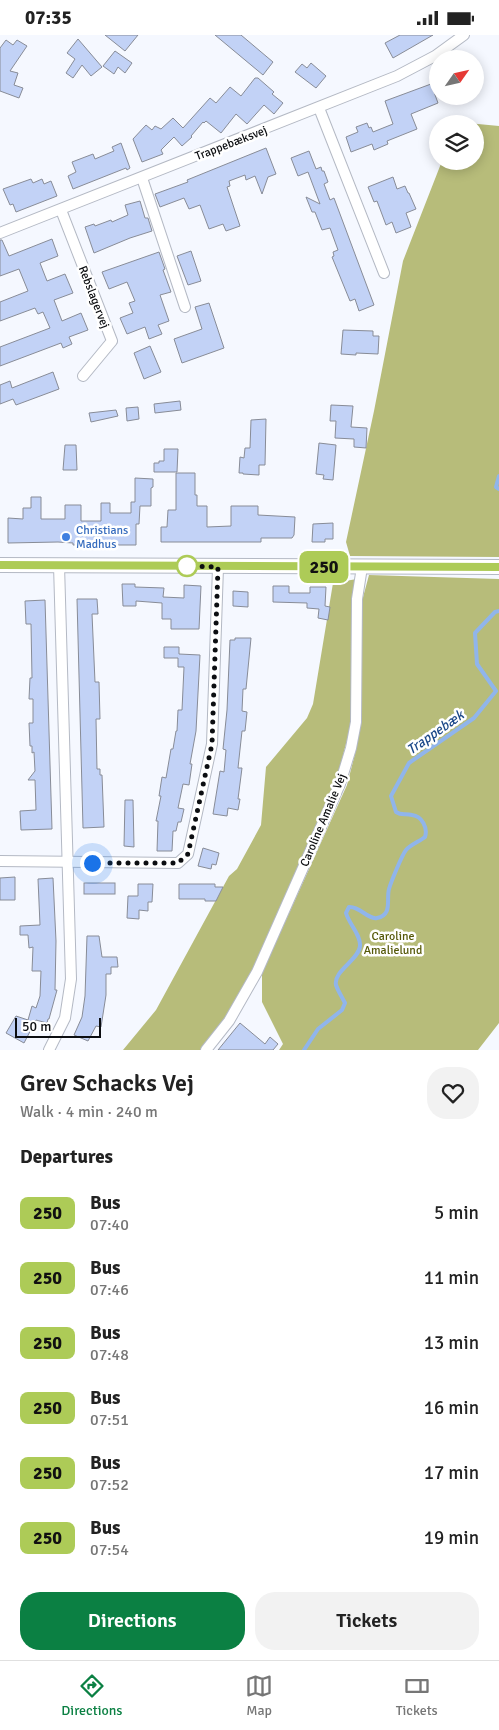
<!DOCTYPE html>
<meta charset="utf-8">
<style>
body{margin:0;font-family:Signika,sans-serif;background:#f2f2f2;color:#222;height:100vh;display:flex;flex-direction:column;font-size:19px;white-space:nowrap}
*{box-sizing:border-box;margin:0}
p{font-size:16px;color:#767676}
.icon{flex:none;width:28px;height:28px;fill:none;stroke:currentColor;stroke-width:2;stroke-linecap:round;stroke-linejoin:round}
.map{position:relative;height:1015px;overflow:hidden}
.sheet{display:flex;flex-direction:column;background:#fff;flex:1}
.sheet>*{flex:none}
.badge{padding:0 10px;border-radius:8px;font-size:18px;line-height:32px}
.needle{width:32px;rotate:56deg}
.fabs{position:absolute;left:429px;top:15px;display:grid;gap:10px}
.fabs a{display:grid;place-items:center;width:55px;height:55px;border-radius:50%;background:#fff;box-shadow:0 2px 12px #0003;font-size:25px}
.scale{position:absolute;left:15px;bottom:12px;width:86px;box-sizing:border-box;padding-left:5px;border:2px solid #0c0e11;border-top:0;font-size:14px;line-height:18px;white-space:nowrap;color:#0c0e11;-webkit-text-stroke:4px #fff;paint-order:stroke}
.you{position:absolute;width:25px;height:25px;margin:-12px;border:4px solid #fff;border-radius:50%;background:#1a73e8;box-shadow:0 0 0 8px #1a73e833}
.map>.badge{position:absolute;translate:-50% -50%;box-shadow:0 0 0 2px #fff}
h2{padding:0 20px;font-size:19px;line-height:45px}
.round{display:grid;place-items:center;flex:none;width:52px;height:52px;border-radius:20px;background:#f2f2f2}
.headline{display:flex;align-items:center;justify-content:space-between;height:85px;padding:0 20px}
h1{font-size:24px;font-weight:600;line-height:38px}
.button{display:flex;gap:10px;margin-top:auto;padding:10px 20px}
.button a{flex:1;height:58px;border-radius:20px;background:#0b8043;color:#fff;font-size:20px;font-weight:600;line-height:58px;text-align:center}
.button a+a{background:#f2f2f2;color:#222}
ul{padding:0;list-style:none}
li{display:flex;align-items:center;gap:15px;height:65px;padding:0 20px}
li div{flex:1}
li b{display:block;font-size:19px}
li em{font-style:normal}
li .badge{min-width:55px;font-weight:700;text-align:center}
.status{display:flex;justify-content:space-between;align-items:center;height:35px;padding:0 25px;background:#fff;direction:ltr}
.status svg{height:14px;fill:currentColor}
.menu{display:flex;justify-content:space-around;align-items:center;height:70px;border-top:1px solid #e0e0e0;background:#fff;font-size:14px;color:#767676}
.menu a{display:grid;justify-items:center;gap:2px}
.menu .current{color:#0b8043}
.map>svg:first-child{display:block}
.forest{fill:#b7bc7a}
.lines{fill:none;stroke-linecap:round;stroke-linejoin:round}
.stream{stroke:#90b5eb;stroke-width:4}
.building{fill:#c2d2f6;stroke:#888c97}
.street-casing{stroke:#b4b9c4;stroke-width:12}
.secondary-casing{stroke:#b4b9c4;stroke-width:16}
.street{stroke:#fff;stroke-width:10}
.secondary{stroke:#fff;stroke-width:14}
.line-casing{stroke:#fff;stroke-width:11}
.line{stroke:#adcb57;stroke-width:8}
.walk{stroke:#0c0e11;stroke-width:5;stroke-dasharray:0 9}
.shop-dot{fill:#3f7fe0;stroke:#fff;stroke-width:2}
.stop-dot{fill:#fff;stroke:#adcb57;stroke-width:2.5}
.labels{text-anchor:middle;stroke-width:5;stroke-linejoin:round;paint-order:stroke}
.street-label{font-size:12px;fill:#0c0e11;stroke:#fff}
.shop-label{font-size:12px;fill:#366cbe;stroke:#fff;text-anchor:start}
.park-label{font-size:12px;fill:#555808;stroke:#fff}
.water-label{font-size:14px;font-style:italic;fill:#1a4788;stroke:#fff}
</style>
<div class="status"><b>07:35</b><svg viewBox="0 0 49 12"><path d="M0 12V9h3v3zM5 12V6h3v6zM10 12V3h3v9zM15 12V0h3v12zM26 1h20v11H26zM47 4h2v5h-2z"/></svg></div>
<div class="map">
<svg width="499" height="1015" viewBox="0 0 499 1015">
<rect width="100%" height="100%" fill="#f5f8ff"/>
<!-- forest -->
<g class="forest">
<path d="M457,87L499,91V522L350,521L346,507L374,376L403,226L442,126H475V89H456Z"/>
<path d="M369,540L499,544V988L478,1015H279L283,1009L262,967V938L347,750L357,711L362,566Z"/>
<path d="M357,544L352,686L336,747L254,935L224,984L200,1015H123L156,975L229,841L237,834L261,790L266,732L307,683L313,669L333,548Z"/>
</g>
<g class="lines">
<!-- stream -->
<g class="stream">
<path d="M499,441L496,452L499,454"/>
<path d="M304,1015L318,994L342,975L345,968C342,962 338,956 336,950C333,936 359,925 360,911C361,900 349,889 346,878L349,872C360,871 368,885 377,883C393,880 386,864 389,854C391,847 402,820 406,815C410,810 420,806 425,802C428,793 422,781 412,780C405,778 402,781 396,777L391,761L409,728L474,683L496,656L477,629L475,598L495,577L499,576"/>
</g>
</g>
<!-- building -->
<g class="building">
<path d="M105,0H138L125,16Z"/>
<path d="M215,0H241L273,27L263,40Z"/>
<path d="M400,0H433L393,23L385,8Z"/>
<path d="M78,4L102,32L91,41L82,30L73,43L66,38L75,24L67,18Z"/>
<path d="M6,5L13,10L17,5L27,11L10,36L18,38L14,50L23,53L19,63L0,56V13Z"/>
<path d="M115,16L132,28L125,38L118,32L114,39L103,31Z"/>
<path d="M311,28L326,41L316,53L295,37L302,29L307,33Z"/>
<path d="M255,43H258L274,57L272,59L283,68L274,79L264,70L247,89L236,79L221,98L206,86L204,88L203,87L191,101L192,102L182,111L174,102L161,115L163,119L142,127L133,104L146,90L152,95L155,91L161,94L173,83L183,93L210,63L216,68L230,52L241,61Z"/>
<path d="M431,49L438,68L411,79L417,94L387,106L388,109L374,115L372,109L351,117L346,102L358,97L356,92L367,88L369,93L371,92L373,97L393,89L385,66Z"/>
<path d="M121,108L130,133L127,135L126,133L73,154L68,141L76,137L72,127L93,119L95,124L114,116L112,112Z"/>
<path d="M266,113L276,139L268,142L262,159L255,141L246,145L245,140L229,146L230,151L227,152L240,191L226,196L223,189L209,194L200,170L189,174L184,163L160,172L155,159L188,147L187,145Z"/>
<path d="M309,116L316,134L321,132L322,136H324L328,147L324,149L330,165L334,163L374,270L359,276L355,264L350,266L332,222L334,221L333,217L338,215L330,193L322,195L315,177H312L306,162L320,169L308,137L298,141L291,123Z"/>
<path d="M393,142L397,154L405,151L408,158H409L416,174L406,178L411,192L396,198L392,187L386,190L377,166L374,167L368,152Z"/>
<path d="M31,144L33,148L42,144L44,149L51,146L57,161L16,177L13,169L10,170L3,154Z"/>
<path d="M140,166L145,183H148L152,196L130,203L94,218L85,192L94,189L95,191L111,185L112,187L128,180L125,170Z"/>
<path d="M2,205L9,221L52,204L58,221L40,228L47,246L65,239L73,258L54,265L62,286L81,278L88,295L69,302L72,309L63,313L61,308L0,331V312L50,293L43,277L38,279L35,273L0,286V267L28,256L19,234L0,241V205Z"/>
<path d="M191,216L201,246L188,250L177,221Z"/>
<path d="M159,217L165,234L163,235L171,257L160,260L169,286L158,290L162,299L149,304L145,292L127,299L120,283L133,278L129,268L135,266L127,247L109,254L102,237Z"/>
<path d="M209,268L224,313L182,328L174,304L202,294L195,272Z"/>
<path d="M343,295L373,296V301H379L378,319L356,318V320L341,319Z"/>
<path d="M150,311L161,337L144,344L134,318Z"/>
<path d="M53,337L59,354L16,370L13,364L0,369V350L10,346L12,353Z"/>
<path d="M180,366L181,375L155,378L154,369Z"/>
<path d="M331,370L353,371L351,392L367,393L366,413L354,412V404L335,403L336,386H330Z"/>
<path d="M138,372L139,384L127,386L126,373Z"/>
<path d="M116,375L118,381L91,387L89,378Z"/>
<path d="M266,384L265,430H259V440L243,439V438H239L240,422L244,423L245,413H250L251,385Z"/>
<path d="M319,408L336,410L333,445L323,444L324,440L316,439Z"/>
<path d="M65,410H76L77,435H63Z"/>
<path d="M164,414H178L177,437H154V428H159V426H164Z"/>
<path d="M176,438H195V460H197V471H207V492L231,491V471H258V480L295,482L294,500L292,503H261V507H161V492H167L168,475H176Z"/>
<path d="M135,443L153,444V452L151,453V471H140L139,489H136V510H73V508L58,507L8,508V483L23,484V473H31V462H41V484H65V470H81V486H101V468H110V478H131V467H135Z"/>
<path d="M333,488V504H325V507H312L313,489Z"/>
<path d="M122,549H135V552L164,553L163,562L184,563V550L201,551L199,594H171V584H162V568L136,566V571H123Z"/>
<path d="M273,551H289V558H310V552H326L325,571L330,572L328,585L318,583L319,574L307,573V568L273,567Z"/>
<path d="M233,556L248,557V572L233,571Z"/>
<path d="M77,564H97L98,579H92L95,647H99L100,684H96L97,734H100V740H102L104,792L83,793Z"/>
<path d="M45,565L52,794L21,795L20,776L36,775L35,745H28L35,736L34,717L32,718V711H30L29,688H33V664H29L30,643H32L31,589H26L25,566Z"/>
<path d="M235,603H251L246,654H243L242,676L247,677L245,696H242L238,733H242L238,764H240L238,775L228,773L227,781L213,779L220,736L224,737L226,715L223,714L227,675L230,605H235Z"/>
<path d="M164,612H179V619L200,620L196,696L190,729H192L189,750L183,749L178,773L184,774L181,787H178L176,796H173L172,816H157L158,786H156L161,761H159L162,742L166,743L171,714H173L176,696H177L178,675H182L184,632H178V623H164Z"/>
<path d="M125,765H133L134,812L124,811Z"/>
<path d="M203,813L219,818L216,830L212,829L211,834L198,831Z"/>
<path d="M15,842V865H0V843Z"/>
<path d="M53,843L56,906L55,955H57L49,984H48L47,988L36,985L24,1008L6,998L16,981L28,985L32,971L36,973L40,961L41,936H32L33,912L29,913L28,900H20V891L40,890L38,844Z"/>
<rect x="84" y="848" width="31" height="11"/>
<path d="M138,849H153L152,867H148V876L139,875V884L127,883L128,861H138Z"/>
<path d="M179,849H215V852H223L216,866H205V864H179Z"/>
<path d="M87,901H99L102,922H117L118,932H111V939H106V960L101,992L96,991L88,1006L74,1000L82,982L85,961Z"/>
<path d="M240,988L265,1009L270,1002L278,1009L273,1015H218Z"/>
</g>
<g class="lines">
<!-- street casing -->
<g class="street-casing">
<g id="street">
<path d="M319,73L384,238"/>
<path d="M142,143L185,272"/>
<path d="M61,175L112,306L83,341"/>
<path d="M0,198L397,41L435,21L464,0"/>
<path d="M0,826L178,828L188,819L212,709L218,532"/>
<path d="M49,1015L65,983L71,944L59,530"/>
<path d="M206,1015L229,986L257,937L340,749L351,713L356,687L357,564L362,532"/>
</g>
</g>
<!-- secondary casing -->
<g class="secondary-casing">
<path id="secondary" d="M0,530L499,532"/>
</g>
<!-- street -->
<use href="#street" class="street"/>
<!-- secondary -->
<use href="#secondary" class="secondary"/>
</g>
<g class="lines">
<!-- line casing -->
<g class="line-casing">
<path id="line" d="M0,530L499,532"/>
</g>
<!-- line -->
<use href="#line" class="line"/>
<!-- walk -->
<path class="walk" d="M92,828H178L188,819L212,709L218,532L187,531"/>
</g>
<!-- markers -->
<circle class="shop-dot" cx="66" cy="502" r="5"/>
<circle class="stop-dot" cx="187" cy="531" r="10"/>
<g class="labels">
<!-- street labels -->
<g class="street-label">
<text transform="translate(231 108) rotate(-21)" y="4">Trappebæksvej</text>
<text transform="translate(94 262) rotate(69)" y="4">Rebslagervej</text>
<text transform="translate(323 785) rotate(-67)" y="4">Caroline Amalie Vej</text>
</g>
<!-- shop labels -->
<g class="shop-label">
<text x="76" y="499">Christians<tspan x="76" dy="14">Madhus</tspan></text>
</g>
<!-- park labels -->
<g class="park-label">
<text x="393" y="905">Caroline<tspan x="393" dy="14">Amalielund</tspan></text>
</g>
<!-- water labels -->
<g class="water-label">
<text transform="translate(435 697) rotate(-35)" y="5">Trappebæk</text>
</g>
</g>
</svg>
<div class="fabs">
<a><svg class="needle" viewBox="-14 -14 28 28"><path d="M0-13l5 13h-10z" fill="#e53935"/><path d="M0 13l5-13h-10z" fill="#767676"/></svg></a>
<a><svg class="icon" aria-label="layers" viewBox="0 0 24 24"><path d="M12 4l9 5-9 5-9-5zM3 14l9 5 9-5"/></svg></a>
</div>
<div class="scale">50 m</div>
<div class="you" style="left:92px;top:828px"></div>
<b class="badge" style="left:324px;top:532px;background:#adcb57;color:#111">250</b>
</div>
<section class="sheet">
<div class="headline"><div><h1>Grev Schacks Vej</h1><p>Walk · 4 min · 240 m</p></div><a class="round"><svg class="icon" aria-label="heart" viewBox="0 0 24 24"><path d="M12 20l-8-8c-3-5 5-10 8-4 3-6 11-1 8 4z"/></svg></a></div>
<h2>Departures</h2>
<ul>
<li><span class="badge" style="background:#adcb57;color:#111">250</span><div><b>Bus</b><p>07:40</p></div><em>5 min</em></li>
<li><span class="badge" style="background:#adcb57;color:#111">250</span><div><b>Bus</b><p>07:46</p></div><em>11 min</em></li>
<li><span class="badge" style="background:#adcb57;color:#111">250</span><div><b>Bus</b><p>07:48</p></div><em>13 min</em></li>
<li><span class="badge" style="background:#adcb57;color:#111">250</span><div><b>Bus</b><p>07:51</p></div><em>16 min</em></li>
<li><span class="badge" style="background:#adcb57;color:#111">250</span><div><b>Bus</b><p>07:52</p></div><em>17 min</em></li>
<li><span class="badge" style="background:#adcb57;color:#111">250</span><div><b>Bus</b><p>07:54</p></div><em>19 min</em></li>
</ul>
<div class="button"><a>Directions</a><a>Tickets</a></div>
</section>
<nav class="menu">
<a class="current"><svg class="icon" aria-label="directions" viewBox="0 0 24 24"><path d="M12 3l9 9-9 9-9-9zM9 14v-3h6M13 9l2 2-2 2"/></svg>Directions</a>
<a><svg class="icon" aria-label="map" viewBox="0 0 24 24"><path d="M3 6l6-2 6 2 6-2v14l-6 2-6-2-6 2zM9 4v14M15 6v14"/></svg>Map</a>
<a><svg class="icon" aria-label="tickets" viewBox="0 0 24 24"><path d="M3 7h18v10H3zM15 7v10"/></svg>Tickets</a>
</nav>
